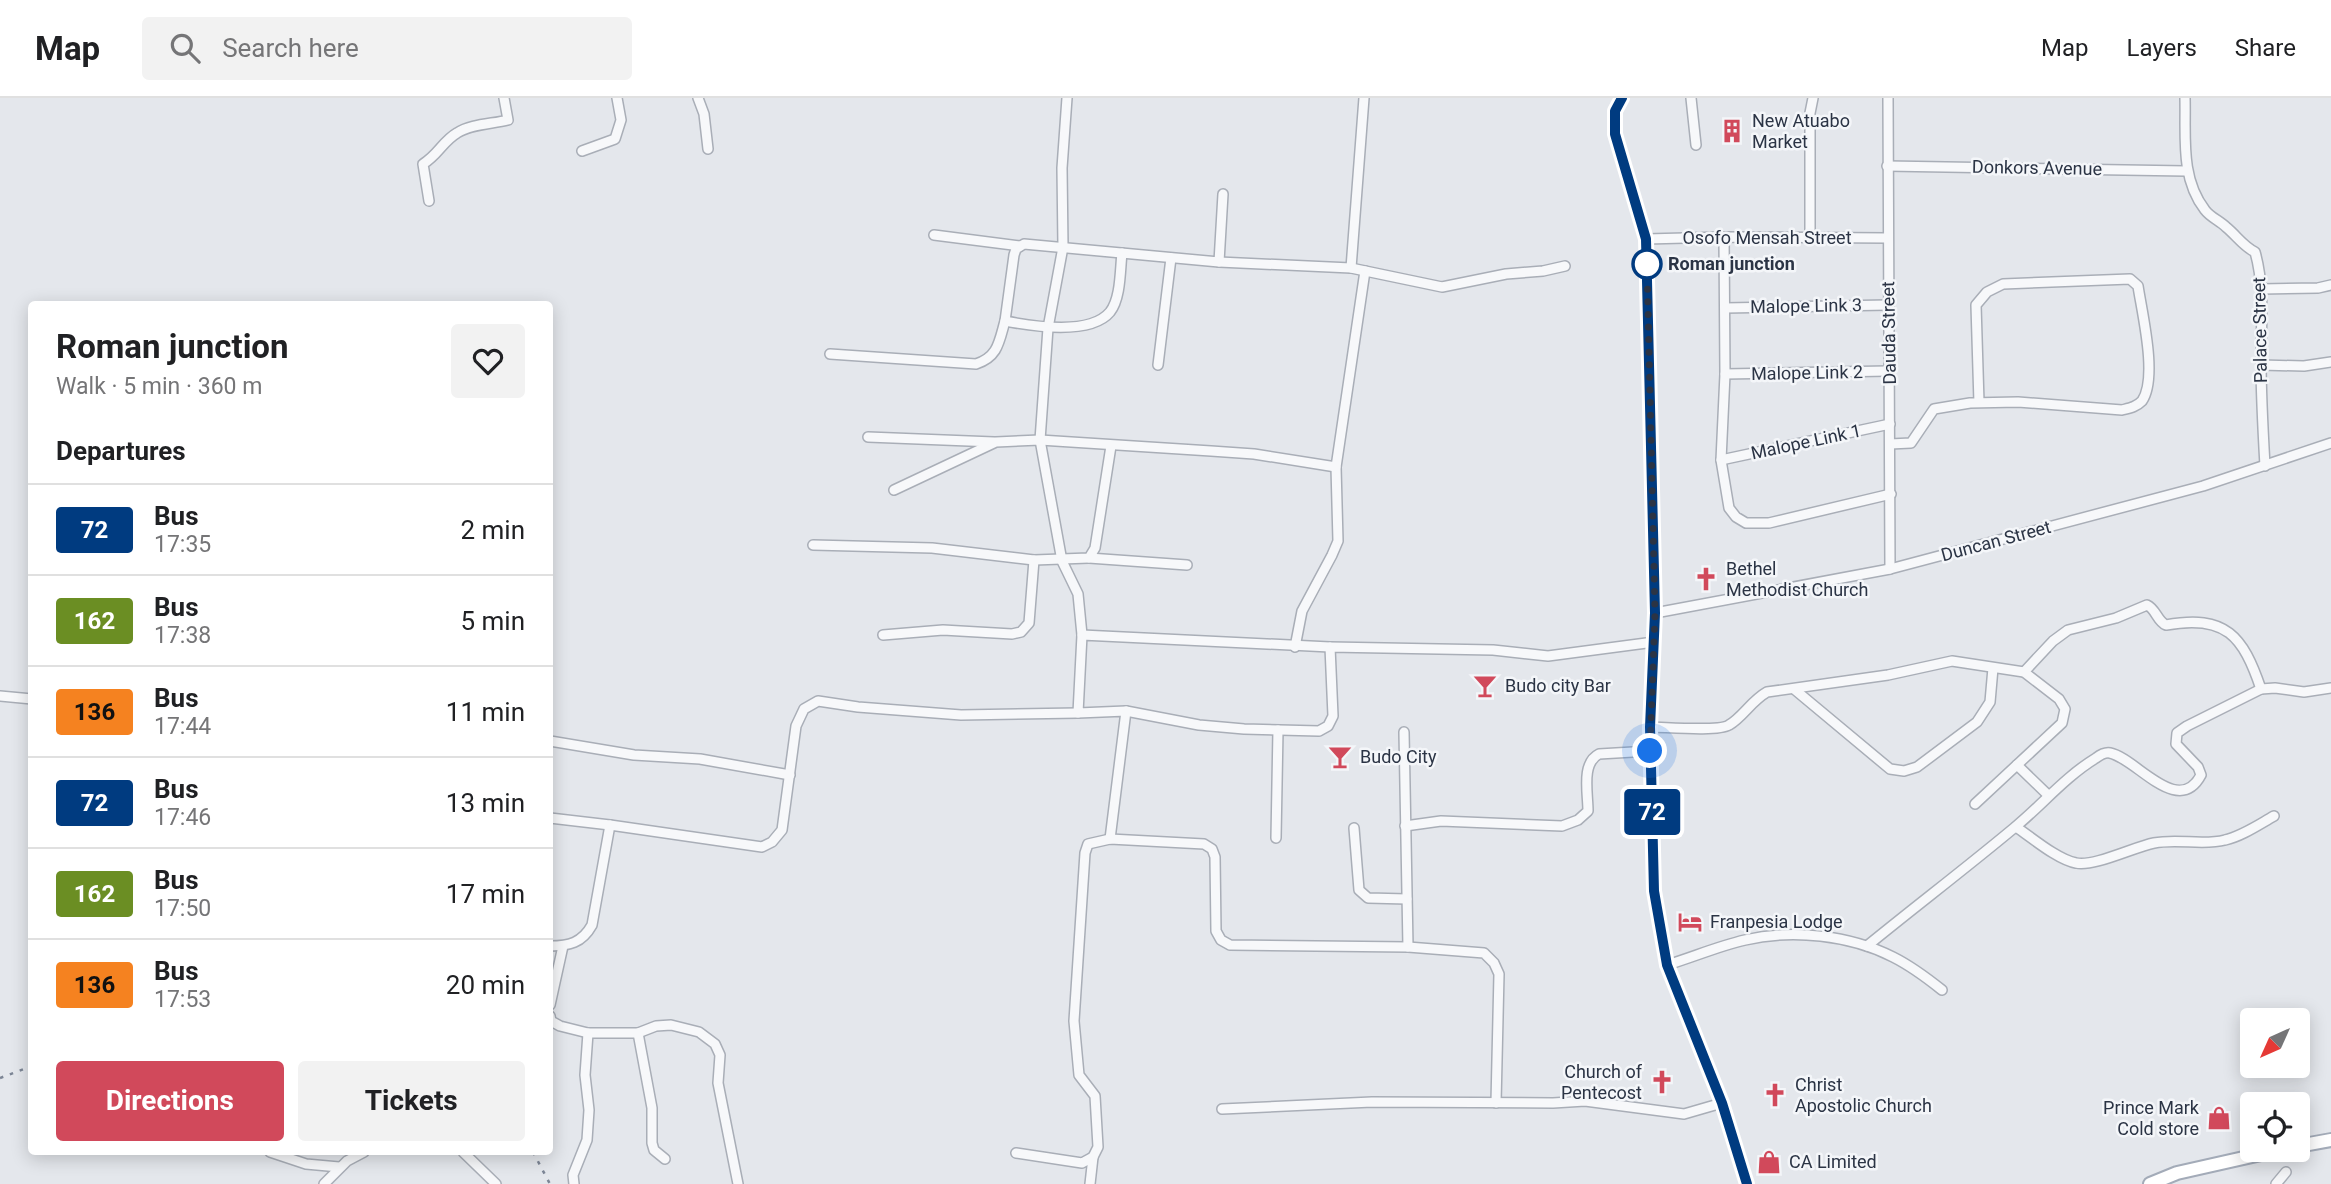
<!DOCTYPE html>
<meta charset="utf-8">
<style>
body{margin:0;font-family:Roboto,sans-serif;background:#f2f2f2;color:#202124;height:100vh;display:flex;flex-direction:column;font-size:26px;white-space:nowrap}
*{box-sizing:border-box;margin:0}
p{font-size:23px;color:#757577}
.icon{flex:none;width:38px;height:38px;fill:none;stroke:currentColor;stroke-width:2;stroke-linecap:round;stroke-linejoin:round}
.map{position:relative;flex:1;overflow:hidden}
.side{position:absolute;left:28px;top:203px;width:525px;height:854px;display:flex;flex-direction:column;background:#fff;border-radius:7px;box-shadow:0 4px 18px #0003}
.side>*{flex:none}
.badge{padding:0 14px;border-radius:5px;font-size:24px;line-height:46px}
.needle{width:46px;rotate:225deg}
.tools{position:absolute;left:2240px;top:910px;display:grid;gap:14px}
.tools a{display:grid;place-items:center;width:70px;height:70px;border-radius:7px;background:#fff;box-shadow:0 4px 18px #0003;font-size:35px}
.you{position:absolute;width:35px;height:35px;margin:-18px;border:5px solid #fff;border-radius:50%;background:#1a73e8;box-shadow:0 0 0 10px #1a73e833}
.map>.badge{position:absolute;translate:-50% -50%;box-shadow:0 0 0 4px #fff}
h2{padding:0 28px;font-size:26px;line-height:63px}
.round{display:grid;place-items:center;flex:none;width:74px;height:74px;border-radius:7px;background:#f2f2f2}
.headline{display:flex;align-items:center;justify-content:space-between;height:119px;padding:0 28px}
h1{font-size:33px;font-weight:700;line-height:52px}
.primary-button{display:flex;gap:14px;margin-top:auto;padding:14px 28px}
.primary-button a{flex:1;height:80px;border-radius:7px;background:#d1495b;color:#fff;font-size:28px;font-weight:700;line-height:80px;text-align:center}
.primary-button a+a{background:#f2f2f2;color:#202124}
ul{padding:0;list-style:none}
li{display:flex;align-items:center;gap:21px;height:91px;padding:0 28px;border-top:2px solid #e0e0e0}
li div{flex:1}
li b{display:block;font-size:26px}
li em{font-style:normal}
li .badge{min-width:77px;font-weight:700;text-align:center}
header{display:flex;align-items:center;gap:42px;box-sizing:border-box;height:98px;padding:0 35px;background:#fff;border-bottom:2px solid #e0e0e0}
header strong{font-size:33px}
nav{display:flex;gap:38px;margin-inline-start:auto;font-size:24px}
.search{width:490px;height:63px;background:#f2f2f2;display:flex;align-items:center;gap:18px;box-sizing:border-box;padding:0 24px;border-radius:7px;color:#757577;font-size:26px}
.map>svg:first-child{display:block}
.lines{fill:none;stroke-linecap:round;stroke-linejoin:round}
.minor-casing{stroke:#a9aeb7;stroke-width:12}
.major-casing{stroke:#a3abb8;stroke-width:16}
.minor{stroke:#f7f8fa;stroke-width:9}
.major{stroke:#fff;stroke-width:12}
.rail{stroke:#7d8696;stroke-width:2.5;stroke-dasharray:3.5 7;stroke-linecap:butt}
.line-casing{stroke:#fff;stroke-width:16}
.line{stroke:#003b80;stroke-width:10}
.walk{stroke:#2b3445;stroke-width:7;stroke-dasharray:0 12.6}
.stop-dot{fill:#fff;stroke:#003b80;stroke-width:3.5}
.labels{text-anchor:middle;stroke-width:5;stroke-linejoin:round;paint-order:stroke}
.poi-label{font-size:18px;fill:#2b3445;stroke:#f4f6f9;text-anchor:start}
.street-label{font-size:18px;fill:#2b3445;stroke:#f4f6f9}
.stop-label{font-size:18px;font-weight:bold;fill:#2b3445;stroke:#f4f6f9;text-anchor:start}
</style>
<header>
<strong>Map</strong>
<div class="search"><svg class="icon" aria-label="search" viewBox="0 0 24 24"><circle cx="10" cy="10" r="6"/><path d="M15 15l6 6"/></svg>Search here</div>
<nav><a>Map</a><a>Layers</a><a>Share</a></nav>
</header>
<div class="map">
<svg width="2331" height="1086" viewBox="0 0 2331 1086">
<rect width="100%" height="100%" fill="#e4e7ec"/>
<g class="lines">
<!-- minor casing -->
<g class="minor-casing">
<g id="minor">
<path d="M698,0L704,16L708,51"/>
<path d="M1067,0L1062,70L1063,149L1048,230L1040,342L1062,463L1078,496L1082,537"/>
<path d="M1622,0L1615,13V36L1646,141L1655,515L1650,629L1654,793L1667,867L1722,1005L1747,1086"/>
<path d="M1691,0L1696,47"/>
<path d="M1888,0L1890,471"/>
<path d="M2185,0C2186,38 2180,80 2205,112C2210,119 2220,123 2226,129C2237,138 2243,148 2255,154C2265,189 2261,227 2261,263C2261,298 2263,333 2265,368"/>
<path d="M582,53L615,41L621,22L617,0"/>
<path d="M1887,68L2186,73"/>
<path d="M429,103L423,66C438,57 443,43 457,35C471,26 492,26 508,22L504,0"/>
<path d="M934,137L1020,148"/>
<path d="M1724,139L1725,276L1721,362L1729,410L1736,419L1746,425H1769L1891,396"/>
<path d="M1646,141L1724,139L1888,140"/>
<path d="M1810,141V15L1813,0"/>
<path d="M1219,164L1351,170L1442,189L1506,176L1543,173L1565,168"/>
<path d="M1351,170L1364,0"/>
<path d="M2261,191L2318,190L2331,187"/>
<path d="M1725,210L1888,207"/>
<path d="M1005,223L1014,157L1016,151L1024,146L1219,164L1223,96"/>
<path d="M830,256L976,266C998,259 999,244 1005,223C1031,228 1090,238 1110,214C1121,200 1120,172 1122,155"/>
<path d="M1158,267L1171,160"/>
<path d="M2261,267L2304,268L2331,264"/>
<path d="M1725,276L1888,273"/>
<path d="M868,339L994,344"/>
<path d="M1890,346L1911,345L1934,311L1970,305L2018,304L2122,312C2130,310 2136,309 2142,303C2158,280 2142,215 2138,188L2130,181L2003,186L1987,194L1976,207L1979,305"/>
<path d="M1721,362L1890,326"/>
<path d="M894,392L996,344L1040,342L1211,353L1254,356L1336,369"/>
<path d="M813,447L932,450L1034,462L1089,460L1095,450L1111,348"/>
<path d="M1089,460L1187,467"/>
<path d="M1655,515L1890,471L2203,388L2331,345"/>
<path d="M883,537L943,532L1012,536L1021,534L1029,525L1034,462"/>
<path d="M1295,549L1302,513L1332,457L1338,443L1336,369L1365,173"/>
<path d="M2024,574L2053,543L2068,532L2116,520L2147,507C2156,511 2157,523 2166,527C2226,516 2243,538 2261,591"/>
<path d="M1794,591L1890,671L1904,673L1917,669L1977,624L1990,604L1993,570"/>
<path d="M0,598L32,601"/>
<path d="M1126,613L1199,627L1244,631L1319,633L1328,628L1333,618L1330,549L1493,552L1548,558L1654,544"/>
<path d="M1650,629C1665,629 1718,634 1729,627C1743,619 1751,603 1767,594L1888,577L1952,563L2024,574L2059,601L2065,611L2062,625L1975,706"/>
<path d="M1404,634L1408,849"/>
<path d="M550,643L634,657L700,661L790,677"/>
<path d="M2017,667L2048,697"/>
<path d="M550,720L610,727L762,749L772,744L782,732L796,628L804,611L818,603L858,609L961,617L1078,615"/>
<path d="M1405,728L1441,723L1562,728L1578,722L1588,713C1588,695 1581,665 1599,656L1650,653"/>
<path d="M2016,729C2031,739 2058,762 2076,765C2094,769 2134,749 2154,745C2178,740 2202,748 2225,742C2242,738 2258,727 2274,718"/>
<path d="M1354,730L1359,792L1368,800L1407,801"/>
<path d="M1276,740L1278,632"/>
<path d="M1110,741L1126,613L1078,615L1082,537L1330,549"/>
<path d="M550,848C569,848 582,845 592,827L610,727"/>
<path d="M1867,848C1916,808 1966,770 2014,730C2042,707 2065,679 2096,660C2100,657 2105,654 2110,655C2136,660 2178,720 2201,677L2198,669L2176,646L2177,635L2187,628L2261,591L2275,590L2304,594L2331,590"/>
<path d="M1667,867C1693,859 1719,848 1745,842C1792,831 1850,837 1893,859C1911,868 1927,880 1942,892"/>
<path d="M550,907L563,848"/>
<path d="M550,918L551,923L560,928L588,935H638L656,928L671,927L699,934L715,946L720,957L718,985L738,1086"/>
<path d="M638,935L652,1010V1045L654,1052L665,1061"/>
<path d="M1222,1011L1372,1004L1553,1005L1585,1003L1684,1016L1722,1005"/>
<path d="M270,1054L306,1066L339,1069"/>
<path d="M463,1054L496,1086"/>
<path d="M1016,1055L1082,1065L1093,1059L1098,1049L1095,998L1079,977L1074,923L1085,755L1088,746L1110,741L1204,746L1212,751L1215,759L1216,833L1221,842L1230,847L1408,849L1484,855L1494,865L1499,876L1496,1005"/>
<path d="M324,1086L347,1063L364,1054"/>
<path d="M574,1086L573,1077L587,1042L589,1012L585,977L588,935"/>
<path d="M1090,1086L1093,1059"/>
<path d="M2276,1086L2286,1074"/>
</g>
</g>
<!-- major casing -->
<g class="major-casing">
<g id="major">
<path d="M2298,1048L2331,1042"/>
<path d="M2150,1086L2177,1075L2279,1052"/>
</g>
</g>
<!-- minor -->
<use href="#minor" class="minor"/>
<!-- major -->
<use href="#major" class="major"/>
<!-- rail -->
<g class="rail">
<path d="M0,980L32,968"/>
<path d="M533,1054L550,1086"/>
</g>
</g>
<g class="lines">
<!-- line casing -->
<g class="line-casing">
<path id="line" d="M1622,0L1615,13V36L1646,141L1655,515L1650,629L1654,793L1667,867L1722,1005L1747,1086"/>
</g>
<!-- line -->
<use href="#line" class="line"/>
<!-- walk -->
<path class="walk" d="M1647,166L1655,515L1650,653"/>
</g>
<!-- icons -->
<defs>
<g id="building-bare" transform="scale(1.89)"><path d="M-4-6H4V6H1V3H-1V6H-4ZM-2.5-4.3h1.7v1.8h-1.7ZM.8-4.3h1.7v1.8H.8ZM-2.5-1h1.7V.8h-1.7ZM.8-1h1.7V.8H.8Z" fill="#d1495b" stroke="#f4f6f9" stroke-width="2.5" paint-order="stroke"/></g>
<g id="church-bare" transform="scale(1.89)"><path d="M-1.2-6h2.4v3.5h3.3v2.4h-3.3V6h-2.4V-.1h-3.3v-2.4h3.3Z" fill="#d1495b" stroke="#f4f6f9" stroke-width="2.5" paint-order="stroke"/></g>
<g id="bar-bare" transform="scale(1.89)"><path d="M-6-5H6L.8 .8V4.5H3.5V6h-7V4.5H-.8V.8Z" fill="#d1495b" stroke="#f4f6f9" stroke-width="2.5" paint-order="stroke"/></g>
<g id="hotel-bare" transform="scale(1.89)"><path d="M-6-4.5h1.5V1H6V5H4.5V3h-9V5H-6ZM-4 0a1.8 1.8 0 1 1 3.6 0ZM.5 0V-2.5h3Q6-2.5 6 0Z" fill="#d1495b" stroke="#f4f6f9" stroke-width="2.5" paint-order="stroke"/></g>
<g id="shop-bare" transform="scale(1.89)"><path d="M-5-2.5h2.3a2.7 3.5 0 0 1 5.4 0H5L5.5 6h-11ZM-1.5-2.5h3a1.5 2.3 0 0 0-3 0Z" fill="#d1495b" stroke="#f4f6f9" stroke-width="2.5" paint-order="stroke"/></g>
</defs>
<g fill-rule="evenodd">
<use href="#building-bare" x="1732" y="33"/>
<use href="#church-bare" x="1706" y="481"/>
<use href="#bar-bare" x="1485" y="588"/>
<use href="#bar-bare" x="1340" y="659"/>
<use href="#hotel-bare" x="1690" y="824"/>
<use href="#church-bare" x="1662" y="984"/>
<use href="#church-bare" x="1775" y="997"/>
<use href="#shop-bare" x="2219" y="1020"/>
<use href="#shop-bare" x="1769" y="1064"/>
</g>
<!-- markers -->
<circle class="stop-dot" cx="1647" cy="166" r="14"/>
<g class="labels">
<!-- poi labels -->
<g class="poi-label">
<text x="1752" y="29">New Atuabo<tspan x="1752" dy="21">Market</tspan></text>
<text x="1726" y="477">Bethel<tspan x="1726" dy="21">Methodist Church</tspan></text>
<text x="1505" y="594">Budo city Bar</text>
<text x="1360" y="665">Budo City</text>
<text x="1710" y="830">Franpesia Lodge</text>
<text x="1642" y="980" text-anchor="end">Church of<tspan x="1642" dy="21">Pentecost</tspan></text>
<text x="1795" y="993">Christ<tspan x="1795" dy="21">Apostolic Church</tspan></text>
<text x="2199" y="1016" text-anchor="end">Prince Mark<tspan x="2199" dy="21">Cold store</tspan></text>
<text x="1789" y="1070">CA Limited</text>
</g>
<!-- street labels -->
<g class="street-label">
<text transform="translate(2037 70) rotate(1)" y="6">Donkors Avenue</text>
<text x="1767" y="146">Osofo Mensah Street</text>
<text transform="translate(1806 208) rotate(-1)" y="6">Malope Link 3</text>
<text transform="translate(2260 232) rotate(-91)" y="6">Palace Street</text>
<text transform="translate(1889 235) rotate(-91)" y="6">Dauda Street</text>
<text transform="translate(1807 275) rotate(-1)" y="6">Malope Link 2</text>
<text transform="translate(1806 344) rotate(-12)" y="6">Malope Link 1</text>
<text transform="translate(1996 443) rotate(-15)" y="6">Duncan Street</text>
</g>
<!-- stop labels -->
<g class="stop-label">
<text x="1668" y="172">Roman junction</text>
</g>
</g>
</svg>
<div class="tools">
<a><svg class="needle" viewBox="-14 -14 28 28"><path d="M0-13l5 13h-10z" fill="#e53935"/><path d="M0 13l5-13h-10z" fill="#757577"/></svg></a>
<a><svg class="icon" aria-label="locate" viewBox="0 0 24 24"><circle cx="12" cy="12" r="6"/><path d="M12 2v4M12 18v4M2 12h4M18 12h4"/></svg></a>
</div>
<div class="you" style="left:1650px;top:653px"></div>
<b class="badge" style="left:1652px;top:714px;background:#003b80;color:#fff">72</b>
<section class="side">
<div class="headline"><div><h1>Roman junction</h1><p>Walk · 5 min · 360 m</p></div><a class="round"><svg class="icon" aria-label="heart" viewBox="0 0 24 24"><path d="M12 20l-8-8c-3-5 5-10 8-4 3-6 11-1 8 4z"/></svg></a></div>
<h2>Departures</h2>
<ul>
<li><span class="badge" style="background:#003b80;color:#fff">72</span><div><b>Bus</b><p>17:35</p></div><em>2 min</em></li>
<li><span class="badge" style="background:#6b8e23;color:#fff">162</span><div><b>Bus</b><p>17:38</p></div><em>5 min</em></li>
<li><span class="badge" style="background:#f58220;color:#111">136</span><div><b>Bus</b><p>17:44</p></div><em>11 min</em></li>
<li><span class="badge" style="background:#003b80;color:#fff">72</span><div><b>Bus</b><p>17:46</p></div><em>13 min</em></li>
<li><span class="badge" style="background:#6b8e23;color:#fff">162</span><div><b>Bus</b><p>17:50</p></div><em>17 min</em></li>
<li><span class="badge" style="background:#f58220;color:#111">136</span><div><b>Bus</b><p>17:53</p></div><em>20 min</em></li>
</ul>
<div class="primary-button"><a>Directions</a><a>Tickets</a></div>
</section>
</div>
